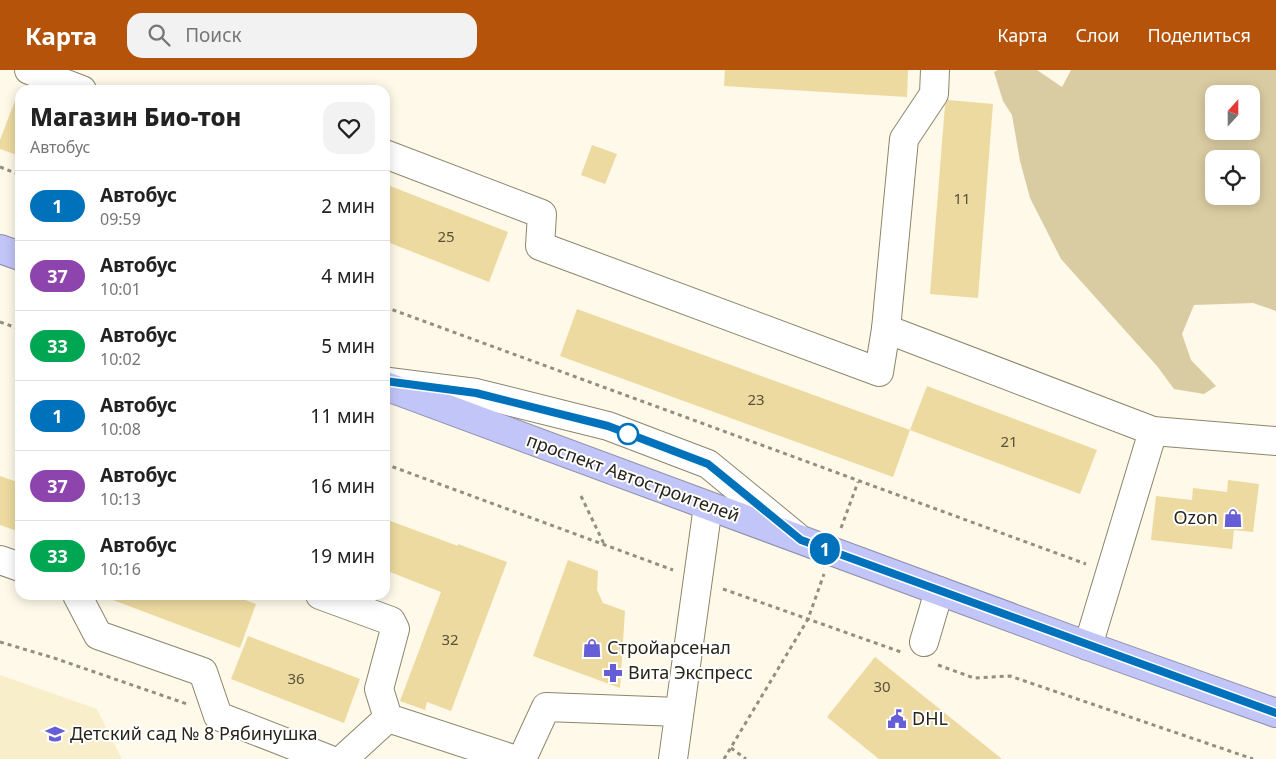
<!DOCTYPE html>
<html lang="ru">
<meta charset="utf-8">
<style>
body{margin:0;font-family:"Noto Sans",sans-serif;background:#f2f2f2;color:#222;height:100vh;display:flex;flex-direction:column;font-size:19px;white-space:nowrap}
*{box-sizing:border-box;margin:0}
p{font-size:16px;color:#767676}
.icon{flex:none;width:28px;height:28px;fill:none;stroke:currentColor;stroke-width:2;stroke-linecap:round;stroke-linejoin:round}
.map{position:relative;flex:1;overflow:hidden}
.details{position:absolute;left:15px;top:15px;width:375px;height:515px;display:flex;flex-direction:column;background:#fff;border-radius:15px;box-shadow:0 2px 12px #0003}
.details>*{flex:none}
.badge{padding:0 10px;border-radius:16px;font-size:18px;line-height:32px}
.needle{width:32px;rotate:21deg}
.controls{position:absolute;left:1205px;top:15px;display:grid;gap:10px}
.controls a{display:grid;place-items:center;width:55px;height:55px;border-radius:10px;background:#fff;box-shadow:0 2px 12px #0003;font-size:25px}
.map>.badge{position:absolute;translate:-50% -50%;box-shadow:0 0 0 2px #fff}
.round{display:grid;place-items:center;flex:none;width:52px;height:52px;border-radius:15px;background:#f2f2f2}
.summary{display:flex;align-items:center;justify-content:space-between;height:85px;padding:0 15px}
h1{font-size:24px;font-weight:800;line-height:38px}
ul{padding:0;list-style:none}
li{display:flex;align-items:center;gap:15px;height:70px;padding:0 15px;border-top:1px solid #e0e0e0}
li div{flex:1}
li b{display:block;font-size:19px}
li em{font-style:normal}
li .badge{min-width:55px;font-weight:700;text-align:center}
header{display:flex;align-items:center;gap:30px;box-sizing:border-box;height:70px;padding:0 25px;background:#b45309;color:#fff}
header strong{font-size:24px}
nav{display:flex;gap:28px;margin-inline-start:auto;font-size:18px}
.search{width:350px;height:45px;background:#f2f2f2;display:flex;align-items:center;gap:12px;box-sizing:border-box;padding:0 18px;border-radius:15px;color:#767676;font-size:19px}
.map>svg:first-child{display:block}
.built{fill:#f9eeca}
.green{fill:#dacca2;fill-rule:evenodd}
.building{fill:#eddaa0}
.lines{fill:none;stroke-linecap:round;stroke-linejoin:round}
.minor-casing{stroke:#8d856b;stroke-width:30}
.highway-casing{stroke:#8c8da9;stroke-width:30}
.path{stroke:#928e80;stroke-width:3;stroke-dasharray:4 4;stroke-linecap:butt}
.minor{stroke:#fff;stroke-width:28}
.highway{stroke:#c2c5f7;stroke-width:28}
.line-casing{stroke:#fff;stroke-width:11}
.line{stroke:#0072bc;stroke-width:8}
.stop-dot{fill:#fff;stroke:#0072bc;stroke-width:2.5}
.labels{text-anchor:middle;stroke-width:4;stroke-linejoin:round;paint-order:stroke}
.number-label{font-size:15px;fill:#58523b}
.street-label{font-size:18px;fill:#272419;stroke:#fff}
.poi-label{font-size:18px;fill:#272419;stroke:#fff;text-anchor:start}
</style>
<header>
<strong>Карта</strong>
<div class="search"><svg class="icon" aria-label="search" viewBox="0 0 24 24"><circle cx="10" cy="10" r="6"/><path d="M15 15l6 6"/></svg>Поиск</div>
<nav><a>Карта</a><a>Слои</a><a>Поделиться</a></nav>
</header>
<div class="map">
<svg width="1276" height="689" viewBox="0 0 1276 689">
<rect width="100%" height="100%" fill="#fef9e8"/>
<!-- built -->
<path class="built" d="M0,605L97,639L122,689H0Z"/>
<!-- green -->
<path class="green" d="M998,0H1037L1062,17L1071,0H1276V241L1253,233L1194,235L1182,264L1191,290L1216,316L1204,324L1174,319L1157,296L1061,189L1030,128L1020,91L1012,45L1003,31L994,2ZM1214,24H1251V61H1214ZM1214,89H1251V126H1214Z"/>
<!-- building -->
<g class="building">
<path d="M725,0H908L907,27L724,16Z"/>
<path d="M18,23H20V86L0,79V70Z"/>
<path d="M948,30L993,34L978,228L930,224L945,35Z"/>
<path d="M592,75L617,84L605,114L581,105Z"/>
<path d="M385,114L508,162L489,212L385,171Z"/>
<path d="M577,239L910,360L893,407L560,286Z"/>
<path d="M927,316L1097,380L1080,424L910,360Z"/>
<path d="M0,406L20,413V462L0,455Z"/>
<path d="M1228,410L1259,414L1253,462L1234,460L1232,479L1151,470L1156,426L1192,430L1193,418L1227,422Z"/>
<path d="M385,449L458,476V474L507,492L451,641L427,632L425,640L400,631L441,522L385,500Z"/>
<path d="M568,490L598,501L597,520L603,533L625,541L620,618L533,586Z"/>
<path d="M106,525H232L256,534L240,578L105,527Z"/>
<path d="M248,566L360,609L344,653L231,609Z"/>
<path d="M875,587L1002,689H879L827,647Z"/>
</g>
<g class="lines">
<!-- minor casing -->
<g class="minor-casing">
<g id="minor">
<path d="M29,0L82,20"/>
<path d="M935,0L934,24L904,69L886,259L1153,361L1088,576"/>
<path d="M385,84L542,144L540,176L879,302L886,259"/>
<path d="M389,312L476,323L608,356L708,394L796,466"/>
<path d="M1153,361L1276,371"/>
<path d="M0,490L20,497"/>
<path d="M77,525L98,565L203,602L218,646L328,689"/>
<path d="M320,525L391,551L395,559L379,619L388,648L513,689"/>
<path d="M924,572L939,521"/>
<path d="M343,689L388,648"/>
<path d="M522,689L546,637L679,642"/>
<path d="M673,689L708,436"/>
</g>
</g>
<!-- highway casing -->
<g class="highway-casing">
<g id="highway">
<path d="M0,179L20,186"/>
<path d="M385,316L1088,576L1276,643"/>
</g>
</g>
<!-- path -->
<g class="path">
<path d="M0,97L20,105"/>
<path d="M385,237L1086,494"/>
<path d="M0,252L20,259"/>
<path d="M385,394L673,500"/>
<path d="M581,426L604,474"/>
<path d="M841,458L858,412"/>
<path d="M723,519L901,582"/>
<path d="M0,572L54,588L187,634"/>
<path d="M938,595L974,608L1010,606L1253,689"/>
<path d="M731,678L746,689"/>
<path d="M724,689L808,549L824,504"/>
</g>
<!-- minor -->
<use href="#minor" class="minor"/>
<!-- highway -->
<use href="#highway" class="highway"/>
</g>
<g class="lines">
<!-- line casing -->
<g class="line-casing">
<path id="line" d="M385,311L476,323L608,356L708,394L801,470L1276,643"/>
</g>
<!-- line -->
<use href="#line" class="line"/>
</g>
<!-- icons -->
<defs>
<g id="shop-bare" transform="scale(1.5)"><path d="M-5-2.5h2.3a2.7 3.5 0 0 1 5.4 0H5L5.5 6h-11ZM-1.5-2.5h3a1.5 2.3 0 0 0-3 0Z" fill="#655ed7" stroke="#fff" stroke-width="2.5" paint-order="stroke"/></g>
<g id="pharmacy-bare" transform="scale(1.5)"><path d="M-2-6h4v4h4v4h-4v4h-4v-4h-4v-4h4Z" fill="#655ed7" stroke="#fff" stroke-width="2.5" paint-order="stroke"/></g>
<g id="civic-bare" transform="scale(1.5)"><path d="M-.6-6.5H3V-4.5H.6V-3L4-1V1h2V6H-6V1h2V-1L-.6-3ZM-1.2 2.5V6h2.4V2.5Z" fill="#655ed7" stroke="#fff" stroke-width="2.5" paint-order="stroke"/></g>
<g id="school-bare" transform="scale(1.5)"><path d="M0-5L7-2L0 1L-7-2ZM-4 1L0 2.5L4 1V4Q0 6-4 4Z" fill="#655ed7" stroke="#fff" stroke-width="2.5" paint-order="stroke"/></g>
</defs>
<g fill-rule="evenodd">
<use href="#shop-bare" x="1233" y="448"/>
<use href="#shop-bare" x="592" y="578"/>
<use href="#pharmacy-bare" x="613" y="603"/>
<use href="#civic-bare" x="897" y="649"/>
<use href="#school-bare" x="55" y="664"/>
</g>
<!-- markers -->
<circle class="stop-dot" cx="628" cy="364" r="10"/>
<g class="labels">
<!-- number labels -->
<g class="number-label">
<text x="962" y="134">11</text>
<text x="446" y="172">25</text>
<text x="756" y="335">23</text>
<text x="1009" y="377">21</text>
<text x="450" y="575">32</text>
<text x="296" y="614">36</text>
<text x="882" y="622">30</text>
</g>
<!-- street labels -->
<g class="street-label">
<text transform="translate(633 408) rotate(20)" y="6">проспект Автостроителей</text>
</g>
<!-- poi labels -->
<g class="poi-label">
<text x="1218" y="454" text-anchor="end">Ozon</text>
<text x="607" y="584">Стройарсенал</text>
<text x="628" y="609">Вита Экспресс</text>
<text x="912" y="655">DHL</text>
<text x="70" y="670">Детский сад № 8 Рябинушка</text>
</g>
</g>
</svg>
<div class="controls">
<a><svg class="needle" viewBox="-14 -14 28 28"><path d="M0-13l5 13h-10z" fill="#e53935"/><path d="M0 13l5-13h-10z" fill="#767676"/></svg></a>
<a><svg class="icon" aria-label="locate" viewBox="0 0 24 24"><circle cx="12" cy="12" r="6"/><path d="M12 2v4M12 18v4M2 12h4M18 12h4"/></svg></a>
</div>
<b class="badge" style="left:825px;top:479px;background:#0072bc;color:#fff">1</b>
<section class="details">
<div class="summary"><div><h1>Магазин Био-тон</h1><p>Автобус</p></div><a class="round"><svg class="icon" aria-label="heart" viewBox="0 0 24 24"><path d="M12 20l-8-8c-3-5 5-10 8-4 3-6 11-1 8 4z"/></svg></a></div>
<ul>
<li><span class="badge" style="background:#0072bc;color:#fff">1</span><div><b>Автобус</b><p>09:59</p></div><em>2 мин</em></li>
<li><span class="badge" style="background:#8e44ad;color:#fff">37</span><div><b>Автобус</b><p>10:01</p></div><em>4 мин</em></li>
<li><span class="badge" style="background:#00a651;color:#fff">33</span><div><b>Автобус</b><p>10:02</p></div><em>5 мин</em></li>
<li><span class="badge" style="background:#0072bc;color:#fff">1</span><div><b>Автобус</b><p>10:08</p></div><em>11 мин</em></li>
<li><span class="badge" style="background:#8e44ad;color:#fff">37</span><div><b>Автобус</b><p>10:13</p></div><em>16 мин</em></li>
<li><span class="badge" style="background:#00a651;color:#fff">33</span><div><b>Автобус</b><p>10:16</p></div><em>19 мин</em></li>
</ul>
</section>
</div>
